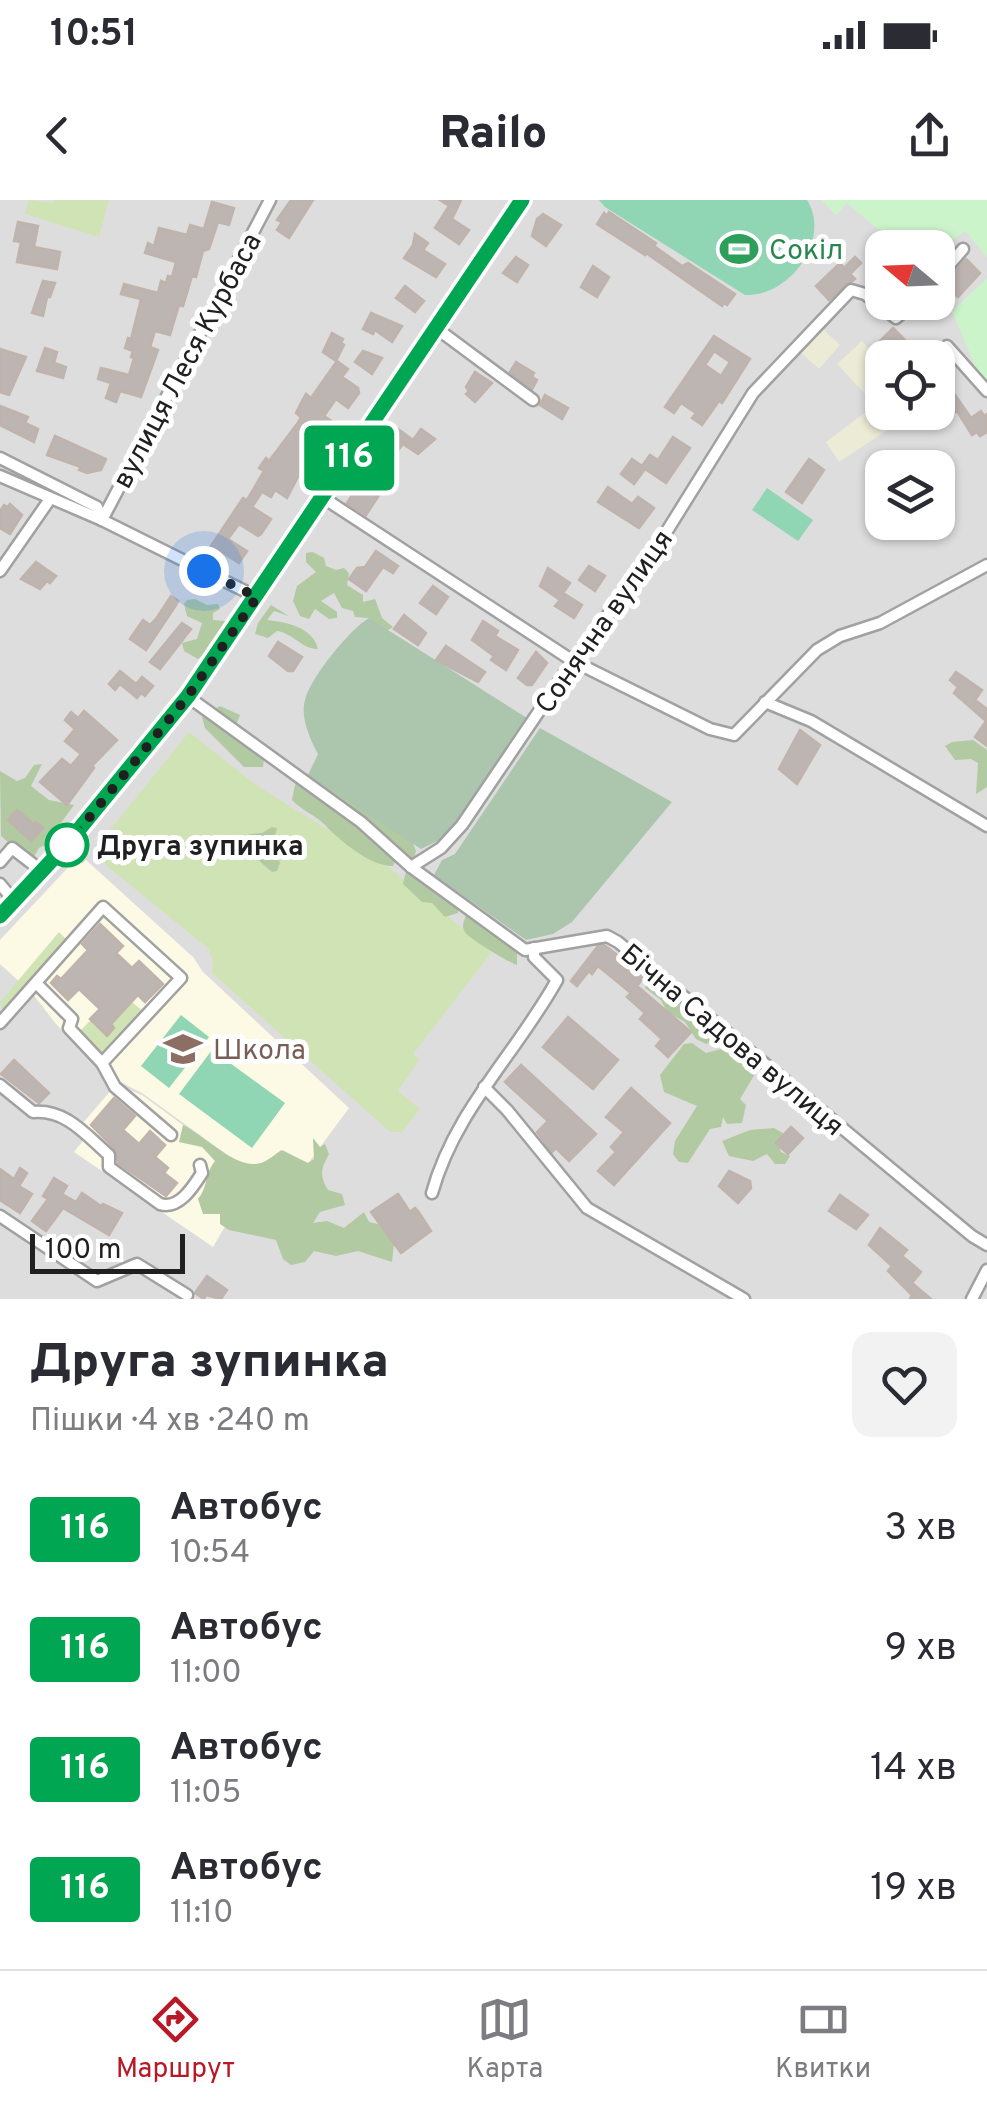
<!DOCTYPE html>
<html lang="uk">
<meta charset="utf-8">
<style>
body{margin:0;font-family:Overpass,sans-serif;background:#f2f2f3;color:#2b2b33;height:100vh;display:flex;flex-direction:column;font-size:38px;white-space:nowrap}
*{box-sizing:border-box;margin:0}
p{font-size:32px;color:#7c7c81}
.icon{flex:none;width:55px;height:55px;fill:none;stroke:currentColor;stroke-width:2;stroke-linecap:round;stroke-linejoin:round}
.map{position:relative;height:1099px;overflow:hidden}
.side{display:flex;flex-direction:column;background:#fff;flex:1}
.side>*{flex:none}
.badge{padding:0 20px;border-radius:8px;font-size:35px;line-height:65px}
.needle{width:65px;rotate:289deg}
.tools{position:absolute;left:865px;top:30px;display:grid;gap:20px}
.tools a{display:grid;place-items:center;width:90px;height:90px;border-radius:20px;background:#fff;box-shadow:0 2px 8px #0004;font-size:50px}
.scale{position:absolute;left:30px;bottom:25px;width:155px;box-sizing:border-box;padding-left:10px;border:5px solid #202020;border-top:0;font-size:28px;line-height:35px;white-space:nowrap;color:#202020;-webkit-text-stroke:8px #fff;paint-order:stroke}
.you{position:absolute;width:50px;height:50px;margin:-25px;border:8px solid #fff;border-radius:50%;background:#1a73e8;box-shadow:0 0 0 15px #1a73e833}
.map>.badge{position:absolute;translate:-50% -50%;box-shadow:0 0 0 5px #fff}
.round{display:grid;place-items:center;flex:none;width:105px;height:105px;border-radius:20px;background:#f2f2f3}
.head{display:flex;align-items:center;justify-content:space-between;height:170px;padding:0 30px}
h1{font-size:48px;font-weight:800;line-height:75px}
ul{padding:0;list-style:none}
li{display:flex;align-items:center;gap:30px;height:120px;padding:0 30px}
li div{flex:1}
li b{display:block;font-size:38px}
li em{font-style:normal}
li .badge{min-width:110px;font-weight:700;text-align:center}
.status{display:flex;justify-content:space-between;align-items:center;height:70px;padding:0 50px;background:#fff;direction:ltr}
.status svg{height:28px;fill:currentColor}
header{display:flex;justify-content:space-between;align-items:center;height:130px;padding:0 30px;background:#fff;font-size:45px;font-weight:800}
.tab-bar{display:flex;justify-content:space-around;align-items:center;height:140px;border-top:2px solid #e1e1e2;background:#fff;font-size:28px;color:#7c7c81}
.tab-bar a{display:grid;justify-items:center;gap:5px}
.tab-bar .selected{color:#b91827}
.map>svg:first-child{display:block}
.residential{fill:#dedddd;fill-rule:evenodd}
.education{fill:#fcf9e5}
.farmland{fill:#ecebd6}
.grass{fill:#d0e3b4}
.forest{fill:#b1caa2}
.cemetery{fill:#acc6ad}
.park{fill:#ccf4cb}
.pitch{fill:#90d5b4}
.building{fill:#bdb5b1;stroke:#c0b3ac;stroke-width:2.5;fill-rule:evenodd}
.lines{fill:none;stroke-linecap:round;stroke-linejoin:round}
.minor-casing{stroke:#a1a1a1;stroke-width:15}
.minor{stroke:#fff;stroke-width:10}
.line-casing{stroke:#fff;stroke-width:22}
.line{stroke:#00a651;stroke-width:15}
.walk{stroke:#202020;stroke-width:10;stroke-dasharray:0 18}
.stop-dot{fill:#fff;stroke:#00a651;stroke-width:5}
.labels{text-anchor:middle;stroke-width:10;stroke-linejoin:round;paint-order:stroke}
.leisure-label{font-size:28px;fill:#27864d;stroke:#fff;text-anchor:start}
.street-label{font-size:28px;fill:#202020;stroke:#fff}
.stop-label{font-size:28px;font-weight:bold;fill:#202020;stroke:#fff;text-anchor:start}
.education-label{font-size:28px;fill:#785e54;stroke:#fff;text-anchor:start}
</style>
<div class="status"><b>10:51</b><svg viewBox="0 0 49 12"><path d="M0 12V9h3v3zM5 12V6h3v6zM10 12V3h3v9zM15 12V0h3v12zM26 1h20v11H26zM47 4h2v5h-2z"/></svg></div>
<header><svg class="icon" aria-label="back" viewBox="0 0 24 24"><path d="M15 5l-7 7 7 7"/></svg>Railo<svg class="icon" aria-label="share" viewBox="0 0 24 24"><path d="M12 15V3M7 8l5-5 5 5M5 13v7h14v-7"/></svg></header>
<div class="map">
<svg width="987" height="1099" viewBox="0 0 987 1099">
<rect width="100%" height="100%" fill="#f0ece8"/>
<!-- residential -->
<path class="residential" d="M0,0H987V1099H0ZM882,48H938V102H882ZM882,158H938V212H882ZM882,268H938V322H882Z"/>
<!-- education -->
<g class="education">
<path d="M76,659L82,664L86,660L194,758L202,771L349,908L284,996L142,893L105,874L56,824L32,793L0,764V740Z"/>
<path d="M122,887L142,895L254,977L213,1047L74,952L85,938L76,931L112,889Z"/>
</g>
<!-- farmland -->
<g class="farmland">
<path d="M821,127L840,145L819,169L799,151Z"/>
<path d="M862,141L882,163V187L870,199L837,164Z"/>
<path d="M872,207L889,229L839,262L826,242Z"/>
</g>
<!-- grass -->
<g class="grass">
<path d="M29,0L53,3L55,0H109L99,37L25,14Z"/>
<path d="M189,532L256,585L391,669L491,753L413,854L420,859L398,891L420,909L402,932H390L212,773L213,763L209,749L108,667L93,651Z"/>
<path d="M59,732L68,741L3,815L0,802Z"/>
<path d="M132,802L146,814L106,856L100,857L77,834L91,820L107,835L114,828L111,824Z"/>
</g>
<!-- forest -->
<g class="forest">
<path d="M313,352L324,358L326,366L336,370L344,368L349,373L347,385L363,395V402L375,399L382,418L393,427L388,430L372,423L369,418L355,417L353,411L342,408L334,393L321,401L337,412V418L329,419L315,409L309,419L300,416L293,401L297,386L316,372L306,362V353Z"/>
<path d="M195,399L207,405L218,404L220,409L213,413V420L225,421L227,428L223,439L209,444L207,452L198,459L184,451L182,443L197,439L202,423L187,416L184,404L187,400Z"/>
<path d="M271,405L289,416L274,411L267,420C286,422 313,427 318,449C303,450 293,433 277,431L268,438L255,434L258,423Z"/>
<path d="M220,506L240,515L233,533L264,557L263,567H244L205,528L202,517Z"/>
<path d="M973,540L987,550V587L976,594L978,563L971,559L955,560L945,546L952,542Z"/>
<path d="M42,564L31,586L49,600L74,605L45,645L39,648L31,662L1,636L0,571L17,581L25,578L34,565Z"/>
<path d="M303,575L323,582L412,641L416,651L413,662H395L393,666C371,667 339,640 325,625C317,616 301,610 292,600L295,585Z"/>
<path d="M272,627L277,628L273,643L280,663L277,671L272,672L243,647L249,634L262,633Z"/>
<path d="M410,669L440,689L442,696L457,698L458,713L445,717L432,703L422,702L403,684L406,671Z"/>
<path d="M466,715H477L517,749V765C510,763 469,739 465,732C461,725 464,722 466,715Z"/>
<path d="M648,780H653L687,809L712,824L716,831L713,841L706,844L696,839L685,822L667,812L661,800L645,788Z"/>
<path d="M723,840L758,869L740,899L746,905L742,923L727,924L723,917L721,927L710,929L688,963L679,962L673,954L675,941L697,906L664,892L660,875L684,844L692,843L706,853L721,849Z"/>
<path d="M183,925C203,934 237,971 261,963C268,961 276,953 282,950L308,963L314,959L313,938L320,947L325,944L329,954C321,969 319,975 328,990L342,994L345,1005L320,1012L313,1023L327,1021L344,1028L364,1012L369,1022L386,1026L394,1044L392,1062L358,1051L336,1056L314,1051L305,1062L291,1065L283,1059L276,1040L229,1030L220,1024V1014H203L198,999C208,987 205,973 215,961L202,947L179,942Z"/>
<path d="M774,928L783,933L778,942L781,952L790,956L785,964H775L767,954L753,961L729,956L722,941L750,930Z"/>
</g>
<!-- cemetery -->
<g class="cemetery">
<path d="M369,418L527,518L446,637L421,649L308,575L318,554C310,539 300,517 305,500C310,478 350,429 369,418Z"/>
<path d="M540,528L672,602L572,722L553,734L526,740L434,675L442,660L455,654Z"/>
</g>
<!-- park -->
<g class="park">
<path d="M822,0H987V57L965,31L938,51V48L899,47L847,3L836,15Z"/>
<path d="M987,78V183L978,173L952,111Z"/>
</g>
<!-- pitch -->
<g class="pitch">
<path d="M599,0H807C832,40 789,97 745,95L605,7Z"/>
<path d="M767,288L813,320L798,341L752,310Z"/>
<path d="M181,815L209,837L169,888L141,866Z"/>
<path d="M212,850L285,903L252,948L179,894Z"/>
</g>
<!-- building -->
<g class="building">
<path d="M291,0H313L289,38L277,30L282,22L277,20Z"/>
<path d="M440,0H461L452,19L469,30L459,44L435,28L449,6Z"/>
<path d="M212,2L234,8L229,25L218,22L209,49L203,51L196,77L192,76L183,106L179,105L170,135L155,131L150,147L158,150L141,197L120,191L116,202L106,198L111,183L98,179L101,168L129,175L134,158L131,157L133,151L125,148L128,138L131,139L141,99L121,94L124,84L158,93L161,81L166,83L168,76L172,77L176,62L145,53L148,43L154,46L159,28L187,35L190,25L204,29Z"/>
<path d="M609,12L656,43L654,46L682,66L688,63L735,94L727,105L724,103L722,106L646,53L645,55L597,24L604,13L607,16Z"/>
<path d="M543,14L561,25L546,46L532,36L537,19Z"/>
<path d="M18,22L38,26L34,47L60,52L57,69L17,62L21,42L14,41Z"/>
<path d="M415,34L428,43L423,50L445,64L436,77L404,58L413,45Z"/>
<path d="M516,57L528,65L517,82L503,73Z"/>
<path d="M855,57L861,63L850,74L855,79L829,100L816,86L840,63L844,68Z"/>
<path d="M966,59L980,73L958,97L944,84Z"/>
<path d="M593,66L609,77L597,97L581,87Z"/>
<path d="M43,81L55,83L50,97H47L43,116L32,113Z"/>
<path d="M405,86L424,101L415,112L396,98Z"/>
<path d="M371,113L402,126L392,142L375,130L373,134L363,129Z"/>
<path d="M893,128L905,140L890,155L878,143Z"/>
<path d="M332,133L343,139L341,143L344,145L336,161L323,152Z"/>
<path d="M714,136L750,159L722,203L719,201L702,225L692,218L696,213L681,203L674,213L665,207ZM714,151L730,162L721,176L705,165Z"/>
<path d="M45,148L57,152L54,163L66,167L63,178L37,171Z"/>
<path d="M0,149L26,157L9,195L0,192Z"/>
<path d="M363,151L382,158L372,174L355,162Z"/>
<path d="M337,161L348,169L342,177L358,188L359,193L348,208L336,199L324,216L339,226L309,267L304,273L301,271L287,298L275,290L271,297L262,292L252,307L271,319L261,334L258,336L239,324L228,339L247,351L239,363L220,351L217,355L209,349L243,298L247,300L264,271L259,268L266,258L269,261L297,224L301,217L296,213L302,201L306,194L311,198Z"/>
<path d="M516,162L534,173L532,177L537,180L532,189L510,172Z"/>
<path d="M475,172L492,183L475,202L466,194L469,191L466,187Z"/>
<path d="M951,189L971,218L981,211L984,216L987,214V232L980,236L977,232L972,235L957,211L948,218L938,204L948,197L945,193Z"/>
<path d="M545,195L568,208L562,219L540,205Z"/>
<path d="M0,206L28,217L25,223L38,229L34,242L0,225Z"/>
<path d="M398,229L413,240L421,229L435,239L418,254L403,244L392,258L383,251Z"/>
<path d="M55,236L106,259L101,270L87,273L79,270L81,267L47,255Z"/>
<path d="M673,237L690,248L666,283L645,269L634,284L621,274L632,259L642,266L650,255L658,260Z"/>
<path d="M809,259L824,270L802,303L786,292Z"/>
<path d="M366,275L373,280L376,275L387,283L366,315L347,303Z"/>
<path d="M608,287L632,304L638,297L654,308L639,328L598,302Z"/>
<path d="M10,304L22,315L10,334L0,328V311L4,305L8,307Z"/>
<path d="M376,351L398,366L393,373L383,367L366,391L349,379L357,368L365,367Z"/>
<path d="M36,362L56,376L50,383L47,381L40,389L21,379Z"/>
<path d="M589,366L605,376L595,391L579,380Z"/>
<path d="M548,368L570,383L563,393L582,405L574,418L555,406L560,400L540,386Z"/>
<path d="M433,386L448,397L436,414L420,403Z"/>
<path d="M171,396L178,401L176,405L146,450L130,439L143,420L150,425L156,419Z"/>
<path d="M404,415L426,433L418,445L394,429Z"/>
<path d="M483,421L498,431L495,436L518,450L506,470L491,460L494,456L472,440Z"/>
<path d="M182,423L191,429L160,469L150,462Z"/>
<path d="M278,442L302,457L293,471H288L269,456Z"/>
<path d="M446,446L485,472L478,482L436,460Z"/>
<path d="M536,452L547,463L532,485H527L518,478Z"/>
<path d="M120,471L136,484L142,477L153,486L145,496L141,493L137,498L120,484L115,490L109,484Z"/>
<path d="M956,472L982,490L975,500L987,509V546L975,537L986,521L954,493L958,487L950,480Z"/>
<path d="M84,511L117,540L92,566L94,568L67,605L40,582L62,559L71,566L81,554L65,541L75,529L65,520L71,512L78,518Z"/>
<path d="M800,530L820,545L797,584L779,569Z"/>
<path d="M17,610L34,625L36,622L43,628L31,641L8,620Z"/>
<path d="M100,724L123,746L116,753L132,768L139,761L163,784L145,802L138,795L111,824L114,828L107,836L90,819L100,809L79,789L68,800L51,783L57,776L61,779L88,750L82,744Z"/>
<path d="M604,745L645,776L637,786L691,832L668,857L656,846L662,839L640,819L645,813L627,797L631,793L598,766L592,774L589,771L577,786L571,781L598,746Z"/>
<path d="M568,817L618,860L593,889L543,847Z"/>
<path d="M14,860L49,893L39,903L1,874Z"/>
<path d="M521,865L596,934L569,961L556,948L552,952L537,932L548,921L505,882Z"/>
<path d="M631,888L670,923L614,985L598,971L616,952L611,947L624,932L606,917Z"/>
<path d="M114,898L135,916L123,930L139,944L150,931L165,945L155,957L168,968L164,973L177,983L166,996L118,963L115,949L91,925Z"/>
<path d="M791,927L803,938L788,954L776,943Z"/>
<path d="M20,968L27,973L19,986L32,994L20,1013L0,1000V969L14,979Z"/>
<path d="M729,971L750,981L751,988L738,1003L719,986Z"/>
<path d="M54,978L67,986L62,994L76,1002L82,993L101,1006L103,1004L122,1013L109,1035L63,1008L46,1031L32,1021L48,999L43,996Z"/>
<path d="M398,994L410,1012L415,1008L418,1011L431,1031L401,1053L371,1012Z"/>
<path d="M840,995L868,1015L856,1029L829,1011Z"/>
<path d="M880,1028L907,1050L902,1056L921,1072L912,1083L931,1099H910L912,1095L888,1071L892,1066L869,1045Z"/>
<path d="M207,1076L227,1090L221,1099L206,1095L204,1099L195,1093Z"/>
</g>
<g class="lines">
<!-- minor casing -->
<g class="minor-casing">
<g id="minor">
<path d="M938,78L963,49"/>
<path d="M436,128L533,200"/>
<path d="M947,146L987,191"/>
<path d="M0,258L97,307L102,320"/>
<path d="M0,276L102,320L257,397"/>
<path d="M322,297L573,461L710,529L734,535L817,450L840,436L880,423L987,365"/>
<path d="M102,320L270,0"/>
<path d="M0,371L50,299"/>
<path d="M187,496L361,622L411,667L525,750L607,736L618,742L972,1036L987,1045"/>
<path d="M765,502L811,521L987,626"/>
<path d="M0,662L12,648L43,672"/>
<path d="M411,667L441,648L462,625L573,461L647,363L753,193L851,90L865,94L896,118L915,102"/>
<path d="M0,684L15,702"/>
<path d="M0,716L67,644L187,496L522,0"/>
<path d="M0,823L103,707L181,778L102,863L69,828L72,819L36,783"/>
<path d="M102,863L115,887L171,935"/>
<path d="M0,885L33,912C66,909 86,935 109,955V967L160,1004C179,1010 193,987 202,973L200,965"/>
<path d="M484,887L507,910L587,1008L744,1099"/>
<path d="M432,993C455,910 516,854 557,780L534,757V748"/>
<path d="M0,1016L97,1081L137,1064L187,1095"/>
<path d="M972,1099L987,1070"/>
</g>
</g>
<!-- minor -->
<use href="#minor" class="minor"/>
</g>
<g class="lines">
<!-- line casing -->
<g class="line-casing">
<path id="line" d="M0,716L67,644L188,496L522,0"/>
</g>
<!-- line -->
<use href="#line" class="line"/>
<!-- walk -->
<path class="walk" d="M67,645L188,496L257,397L204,371"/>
</g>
<!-- icons -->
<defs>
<g id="stadium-bare" transform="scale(3)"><path d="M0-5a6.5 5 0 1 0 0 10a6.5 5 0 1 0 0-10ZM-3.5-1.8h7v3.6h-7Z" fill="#2e9e5b" stroke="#fff" stroke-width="2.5" paint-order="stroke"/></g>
<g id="school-bare" transform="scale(3)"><path d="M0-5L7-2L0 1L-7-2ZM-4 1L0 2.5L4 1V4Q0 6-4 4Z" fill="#8d6e63" stroke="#fff" stroke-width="2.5" paint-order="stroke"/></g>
</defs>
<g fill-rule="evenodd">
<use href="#stadium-bare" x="739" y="49"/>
<use href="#school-bare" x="183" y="849"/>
</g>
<!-- markers -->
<circle class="stop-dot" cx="67" cy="645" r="20"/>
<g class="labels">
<!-- leisure labels -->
<g class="leisure-label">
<text x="769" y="59">Сокіл</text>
</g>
<!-- street labels -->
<g class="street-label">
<text transform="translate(186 160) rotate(-62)" y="10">вулиця Леся Курбаса</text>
<text transform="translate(603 421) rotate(-55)" y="10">Сонячна вулиця</text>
<text transform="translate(733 839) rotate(40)" y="10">Бічна Садова вулиця</text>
</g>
<!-- stop labels -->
<g class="stop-label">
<text x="97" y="655">Друга зупинка</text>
</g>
<!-- education labels -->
<g class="education-label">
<text x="213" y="859">Школа</text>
</g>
</g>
</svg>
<div class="tools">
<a><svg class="needle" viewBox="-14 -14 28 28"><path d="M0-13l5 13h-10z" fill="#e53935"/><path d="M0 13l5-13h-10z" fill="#7c7c81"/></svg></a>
<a><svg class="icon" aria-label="locate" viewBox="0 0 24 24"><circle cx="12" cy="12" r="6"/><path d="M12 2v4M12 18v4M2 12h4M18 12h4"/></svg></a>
<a><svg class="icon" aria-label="layers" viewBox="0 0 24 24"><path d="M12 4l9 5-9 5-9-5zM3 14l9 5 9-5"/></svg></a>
</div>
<div class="scale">100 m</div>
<div class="you" style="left:204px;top:371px"></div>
<b class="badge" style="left:349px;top:258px;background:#00a651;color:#fff">116</b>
</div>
<section class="side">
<div class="head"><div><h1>Друга зупинка</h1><p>Пішки · 4 хв · 240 m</p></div><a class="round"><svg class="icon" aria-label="heart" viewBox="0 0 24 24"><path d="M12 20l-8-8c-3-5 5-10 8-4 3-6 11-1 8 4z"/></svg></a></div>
<ul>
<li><span class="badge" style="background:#00a651;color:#fff">116</span><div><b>Автобус</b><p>10:54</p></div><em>3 хв</em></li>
<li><span class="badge" style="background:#00a651;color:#fff">116</span><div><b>Автобус</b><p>11:00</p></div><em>9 хв</em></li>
<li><span class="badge" style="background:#00a651;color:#fff">116</span><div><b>Автобус</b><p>11:05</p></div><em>14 хв</em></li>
<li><span class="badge" style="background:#00a651;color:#fff">116</span><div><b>Автобус</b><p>11:10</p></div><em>19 хв</em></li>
</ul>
</section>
<nav class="tab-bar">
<a class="selected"><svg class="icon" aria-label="directions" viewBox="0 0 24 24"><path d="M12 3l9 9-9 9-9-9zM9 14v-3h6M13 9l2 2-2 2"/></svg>Маршрут</a>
<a><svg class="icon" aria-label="map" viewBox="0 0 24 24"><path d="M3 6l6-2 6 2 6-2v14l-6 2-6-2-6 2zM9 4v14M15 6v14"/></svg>Карта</a>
<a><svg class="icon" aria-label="tickets" viewBox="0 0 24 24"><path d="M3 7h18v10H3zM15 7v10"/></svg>Квитки</a>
</nav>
